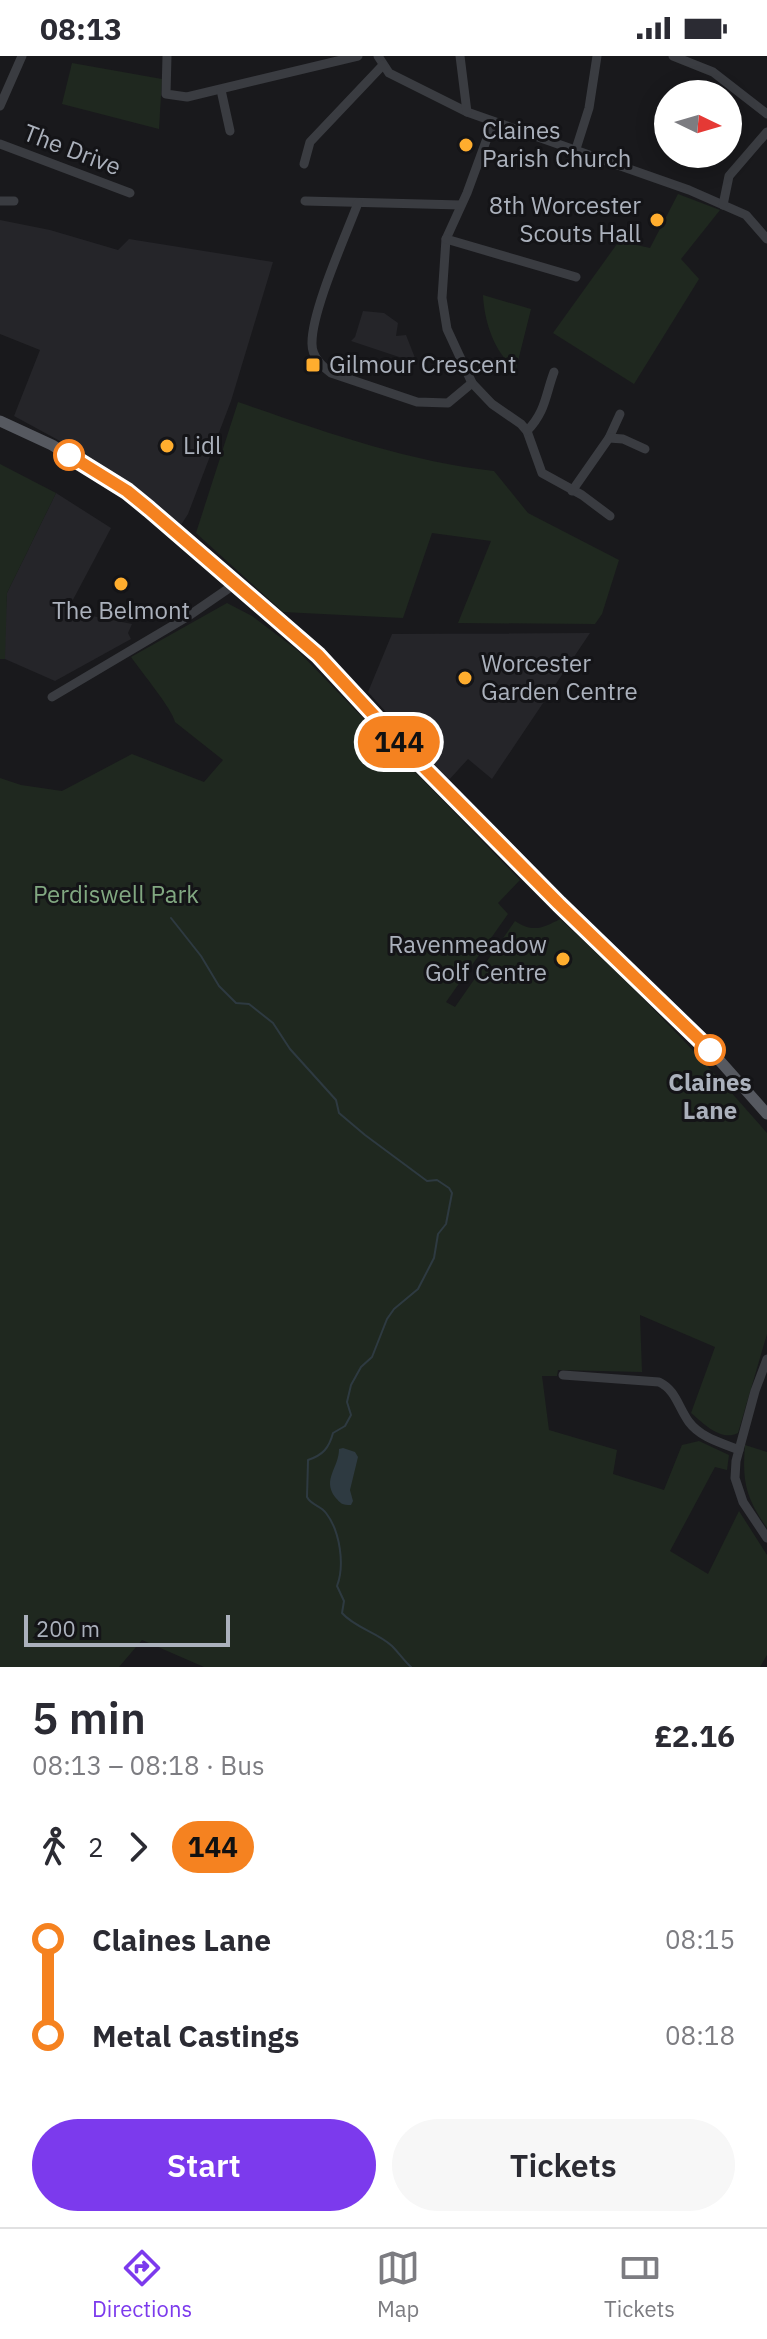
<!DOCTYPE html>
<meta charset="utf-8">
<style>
body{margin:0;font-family:"IBM Plex Sans",sans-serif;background:#f7f7f7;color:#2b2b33;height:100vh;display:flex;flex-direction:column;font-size:30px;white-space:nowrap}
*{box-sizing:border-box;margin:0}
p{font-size:26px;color:#7c7c81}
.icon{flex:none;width:44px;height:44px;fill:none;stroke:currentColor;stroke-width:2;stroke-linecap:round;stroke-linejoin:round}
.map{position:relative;height:1611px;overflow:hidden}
.details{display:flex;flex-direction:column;background:#fff;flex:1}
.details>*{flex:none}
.badge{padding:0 16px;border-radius:26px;font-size:28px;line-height:52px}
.needle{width:52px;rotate:95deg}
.buttons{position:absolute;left:654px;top:24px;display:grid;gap:16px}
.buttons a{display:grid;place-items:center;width:88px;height:88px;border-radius:50%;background:#fff;box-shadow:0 4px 20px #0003;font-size:40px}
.scale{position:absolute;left:24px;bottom:20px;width:206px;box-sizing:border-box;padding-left:8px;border:4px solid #abb1bc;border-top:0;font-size:22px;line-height:28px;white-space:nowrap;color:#abb1bc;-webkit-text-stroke:6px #141417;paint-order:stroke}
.map>.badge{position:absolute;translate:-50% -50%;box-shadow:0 0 0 4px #fff}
.legs{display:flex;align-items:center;gap:12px;height:88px;padding:0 32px;font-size:26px}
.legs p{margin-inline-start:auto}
.summary{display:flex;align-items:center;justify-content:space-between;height:136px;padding:0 32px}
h1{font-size:44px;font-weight:600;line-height:60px}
.primary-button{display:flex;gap:16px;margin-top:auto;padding:16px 32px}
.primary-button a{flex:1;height:92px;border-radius:48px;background:#7c3aed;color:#fff;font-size:32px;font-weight:600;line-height:92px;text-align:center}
.primary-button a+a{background:#f7f7f7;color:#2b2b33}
ul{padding:0 32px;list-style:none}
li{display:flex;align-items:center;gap:28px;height:96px;font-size:30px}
li i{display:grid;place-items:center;width:12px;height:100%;margin:0 10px;background:currentColor}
li i::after{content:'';width:20px;height:20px;margin:-10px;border:6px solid;border-radius:50%;background:#fff}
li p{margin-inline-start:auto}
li:first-child i{background:linear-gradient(#0000 50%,currentColor 0)}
li:last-child i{background:linear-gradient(currentColor 50%,#0000 0)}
.status{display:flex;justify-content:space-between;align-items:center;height:56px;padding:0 40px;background:#fff;direction:ltr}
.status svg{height:22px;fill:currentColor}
.tabs{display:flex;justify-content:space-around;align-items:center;height:112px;border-top:2px solid #e1e1e2;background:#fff;font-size:22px;color:#7c7c81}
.tabs a{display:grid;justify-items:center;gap:4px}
.tabs .current{color:#7c3aed}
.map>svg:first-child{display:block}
.built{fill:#252529}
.green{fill:#1f281f}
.water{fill:#2e3a41}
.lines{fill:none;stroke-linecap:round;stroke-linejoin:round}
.stream{stroke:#2e3a41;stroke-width:2}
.minor{stroke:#3a3c41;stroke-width:9}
.major{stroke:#565960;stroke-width:11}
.line-1-casing{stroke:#fff;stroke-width:18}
.line-1{stroke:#f58220;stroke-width:12}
.poi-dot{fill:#ffad2e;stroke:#141417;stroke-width:3}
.stop-1-dot{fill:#fff;stroke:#f58220;stroke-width:4}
.labels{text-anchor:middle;stroke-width:6;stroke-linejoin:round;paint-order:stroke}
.poi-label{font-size:24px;fill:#abb1bc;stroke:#141417;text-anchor:start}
.street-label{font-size:24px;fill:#abb1bc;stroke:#141417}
.park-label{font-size:24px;fill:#81a881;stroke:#141417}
.stop-label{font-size:24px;font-weight:bold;fill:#abb1bc;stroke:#141417}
</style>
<div class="status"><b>08:13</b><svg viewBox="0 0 49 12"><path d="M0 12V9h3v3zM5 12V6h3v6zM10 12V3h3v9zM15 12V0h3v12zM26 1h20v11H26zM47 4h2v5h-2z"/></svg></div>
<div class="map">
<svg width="767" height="1611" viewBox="0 0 767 1611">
<rect width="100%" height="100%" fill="#19191c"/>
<!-- built -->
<g class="built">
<path d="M0,164L50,174L118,194L129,183L273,206L231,345L188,458L181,469L160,450L93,403L14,360L40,294L0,278Z"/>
<path d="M363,255L384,257L398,267L396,280L406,279L417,307L351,285L355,281Z"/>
<path d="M56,437L111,472L67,555L132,568L128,577L131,583L55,625L5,603V569L7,537Z"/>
<path d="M590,577L492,723L468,703L448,725L368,636L392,578Z"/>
</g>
<!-- green -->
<g class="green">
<path d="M72,7L162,23L159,73L62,48Z"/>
<path d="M678,138L720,154L681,203L699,223L634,328L553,277L622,181L632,188L650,192Z"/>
<path d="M483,239L531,253L516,313C494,298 484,264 483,239Z"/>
<path d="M238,346C322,375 405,405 494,415L528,457L619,504L602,558L595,568L458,567L491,485L432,477L403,562L283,556L196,477Z"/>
<path d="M0,408L56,437L7,537L5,603H0Z"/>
<path d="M227,547L252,560L297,594L520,824L498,847L508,858L446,946L455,951L515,865C533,877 543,872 560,863C634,930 702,1002 767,1077V1278L738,1377C721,1386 703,1367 691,1357L715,1291L640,1259L642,1316L558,1314L557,1320H542L549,1374L617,1394L613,1418L664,1434L682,1389L699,1385L729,1399L727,1414L715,1411L670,1495L708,1518L739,1455L767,1499V1599L760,1611H204L142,1584L119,1611H0V722L21,729L62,735L132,698L204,726L223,704L175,666C173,654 140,614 131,601Z"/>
<path d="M745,1389L767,1396V1472C746,1442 742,1426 745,1389Z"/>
</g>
<!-- water -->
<path class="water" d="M343,1392L355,1396L358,1401L350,1434L353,1445L351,1449C342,1449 341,1448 335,1441C322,1423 339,1412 339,1393Z"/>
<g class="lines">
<!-- stream -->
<path class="stream" d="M171,862L201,900L219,930L236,947L249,948L273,967L290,993L336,1044L339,1057L365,1079L427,1125L437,1124L449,1132L452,1137L446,1168L438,1178L434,1202L418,1233L394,1253L387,1263L372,1301L361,1311L351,1329L347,1346L351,1359L345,1370L333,1377C329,1392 323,1399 308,1404C308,1409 307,1439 307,1441C311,1449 321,1450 326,1457C340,1475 345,1509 337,1530L344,1545L342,1557C355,1572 377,1576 392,1590C399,1597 404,1605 411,1611"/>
<!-- minor -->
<g class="minor">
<path d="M167,0L166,38L187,41L358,0"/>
<path d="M378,0L389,17L467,56L689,134L746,159L767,183"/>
<path d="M460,0L467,56"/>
<path d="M673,0L713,16L767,58"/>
<path d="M221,34L230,75"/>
<path d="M0,50L22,0"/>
<path d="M493,66L467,137L446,183L442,242L447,273L472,327L492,348L521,368L527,375L542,417L582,439L610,460"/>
<path d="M0,88L130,137"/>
<path d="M575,96L589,52L597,0"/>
<path d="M304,108L310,86L383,9"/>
<path d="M0,145H14"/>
<path d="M305,145L461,149"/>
<path d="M358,147C346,179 311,256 312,288C312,301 322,310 331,317L417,346L448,347L472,327"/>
<path d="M723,149L729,120L767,76"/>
<path d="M446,183L576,221"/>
<path d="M527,375C546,355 545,340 554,316"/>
<path d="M609,382L620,358"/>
<path d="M572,435L609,382L623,383L645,393"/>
<path d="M52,641L187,561L235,528"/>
<path d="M767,1303L755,1335L736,1405L735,1422L743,1446L767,1482"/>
<path d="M563,1319L659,1326C676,1334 678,1351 689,1366C701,1382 722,1387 739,1394"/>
</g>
<!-- major -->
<path class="major" d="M0,365L52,389L127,435L318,599L394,681L559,848L712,996L767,1058"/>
</g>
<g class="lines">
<!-- line-1 casing -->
<g class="line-1-casing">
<path id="line-1" d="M69,399L127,435L149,453L318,599L394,681L559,848L710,994"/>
</g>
<!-- line-1 -->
<use href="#line-1" class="line-1"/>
</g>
<!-- markers -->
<g class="poi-dot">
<circle cx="466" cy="89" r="8"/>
<circle cx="657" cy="164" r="8"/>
<rect x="305" y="301" width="16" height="16" rx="4"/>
<circle cx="167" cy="390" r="8"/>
<circle cx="121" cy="528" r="8"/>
<circle cx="465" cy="622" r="8"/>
<circle cx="563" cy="903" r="8"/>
</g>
<g class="stop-1-dot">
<circle cx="69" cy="399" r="14"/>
<circle cx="710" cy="994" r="14"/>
</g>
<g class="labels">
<!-- poi labels -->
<g class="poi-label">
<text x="482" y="83">Claines<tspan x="482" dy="28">Parish Church</tspan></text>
<text x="641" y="158" text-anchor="end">8th Worcester<tspan x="641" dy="28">Scouts Hall</tspan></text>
<text x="329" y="317">Gilmour Crescent</text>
<text x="183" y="398">Lidl</text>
<text x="121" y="563" text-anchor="middle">The Belmont</text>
<text x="481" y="616">Worcester<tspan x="481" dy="28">Garden Centre</tspan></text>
<text x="547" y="897" text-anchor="end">Ravenmeadow<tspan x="547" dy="28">Golf Centre</tspan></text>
</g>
<!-- street labels -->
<g class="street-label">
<text transform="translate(72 94) rotate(21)" y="8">The Drive</text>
</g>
<!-- park labels -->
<g class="park-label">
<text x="116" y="847">Perdiswell Park</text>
</g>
<!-- stop labels -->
<g class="stop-label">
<text x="710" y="1035">Claines<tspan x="710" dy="28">Lane</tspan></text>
</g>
</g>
</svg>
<div class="buttons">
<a><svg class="needle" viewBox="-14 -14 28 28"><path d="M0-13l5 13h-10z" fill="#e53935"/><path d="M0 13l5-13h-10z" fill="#7c7c81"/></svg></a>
</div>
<div class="scale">200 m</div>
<b class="badge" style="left:399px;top:686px;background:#f58220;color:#111">144</b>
</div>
<section class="details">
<div class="summary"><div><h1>5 min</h1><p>08:13 – 08:18 · Bus</p></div><b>£2.16</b></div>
<div class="legs"><svg class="icon" aria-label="walk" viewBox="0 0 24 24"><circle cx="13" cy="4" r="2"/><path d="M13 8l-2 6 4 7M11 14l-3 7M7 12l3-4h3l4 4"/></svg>2<svg class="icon" aria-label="forward" viewBox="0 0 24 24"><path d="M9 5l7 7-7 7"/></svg><b class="badge" style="background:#f58220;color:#111">144</b></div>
<ul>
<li><i style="color:#f58220"></i><b>Claines Lane</b><p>08:15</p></li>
<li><i style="color:#f58220"></i><b>Metal Castings</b><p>08:18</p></li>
</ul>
<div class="primary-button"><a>Start</a><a>Tickets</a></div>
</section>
<nav class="tabs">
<a class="current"><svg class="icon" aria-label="directions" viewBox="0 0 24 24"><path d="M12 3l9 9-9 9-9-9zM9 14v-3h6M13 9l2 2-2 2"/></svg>Directions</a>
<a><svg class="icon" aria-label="map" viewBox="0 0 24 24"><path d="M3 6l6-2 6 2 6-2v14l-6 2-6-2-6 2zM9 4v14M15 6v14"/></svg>Map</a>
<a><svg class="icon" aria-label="tickets" viewBox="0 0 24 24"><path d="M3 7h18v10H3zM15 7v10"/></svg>Tickets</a>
</nav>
